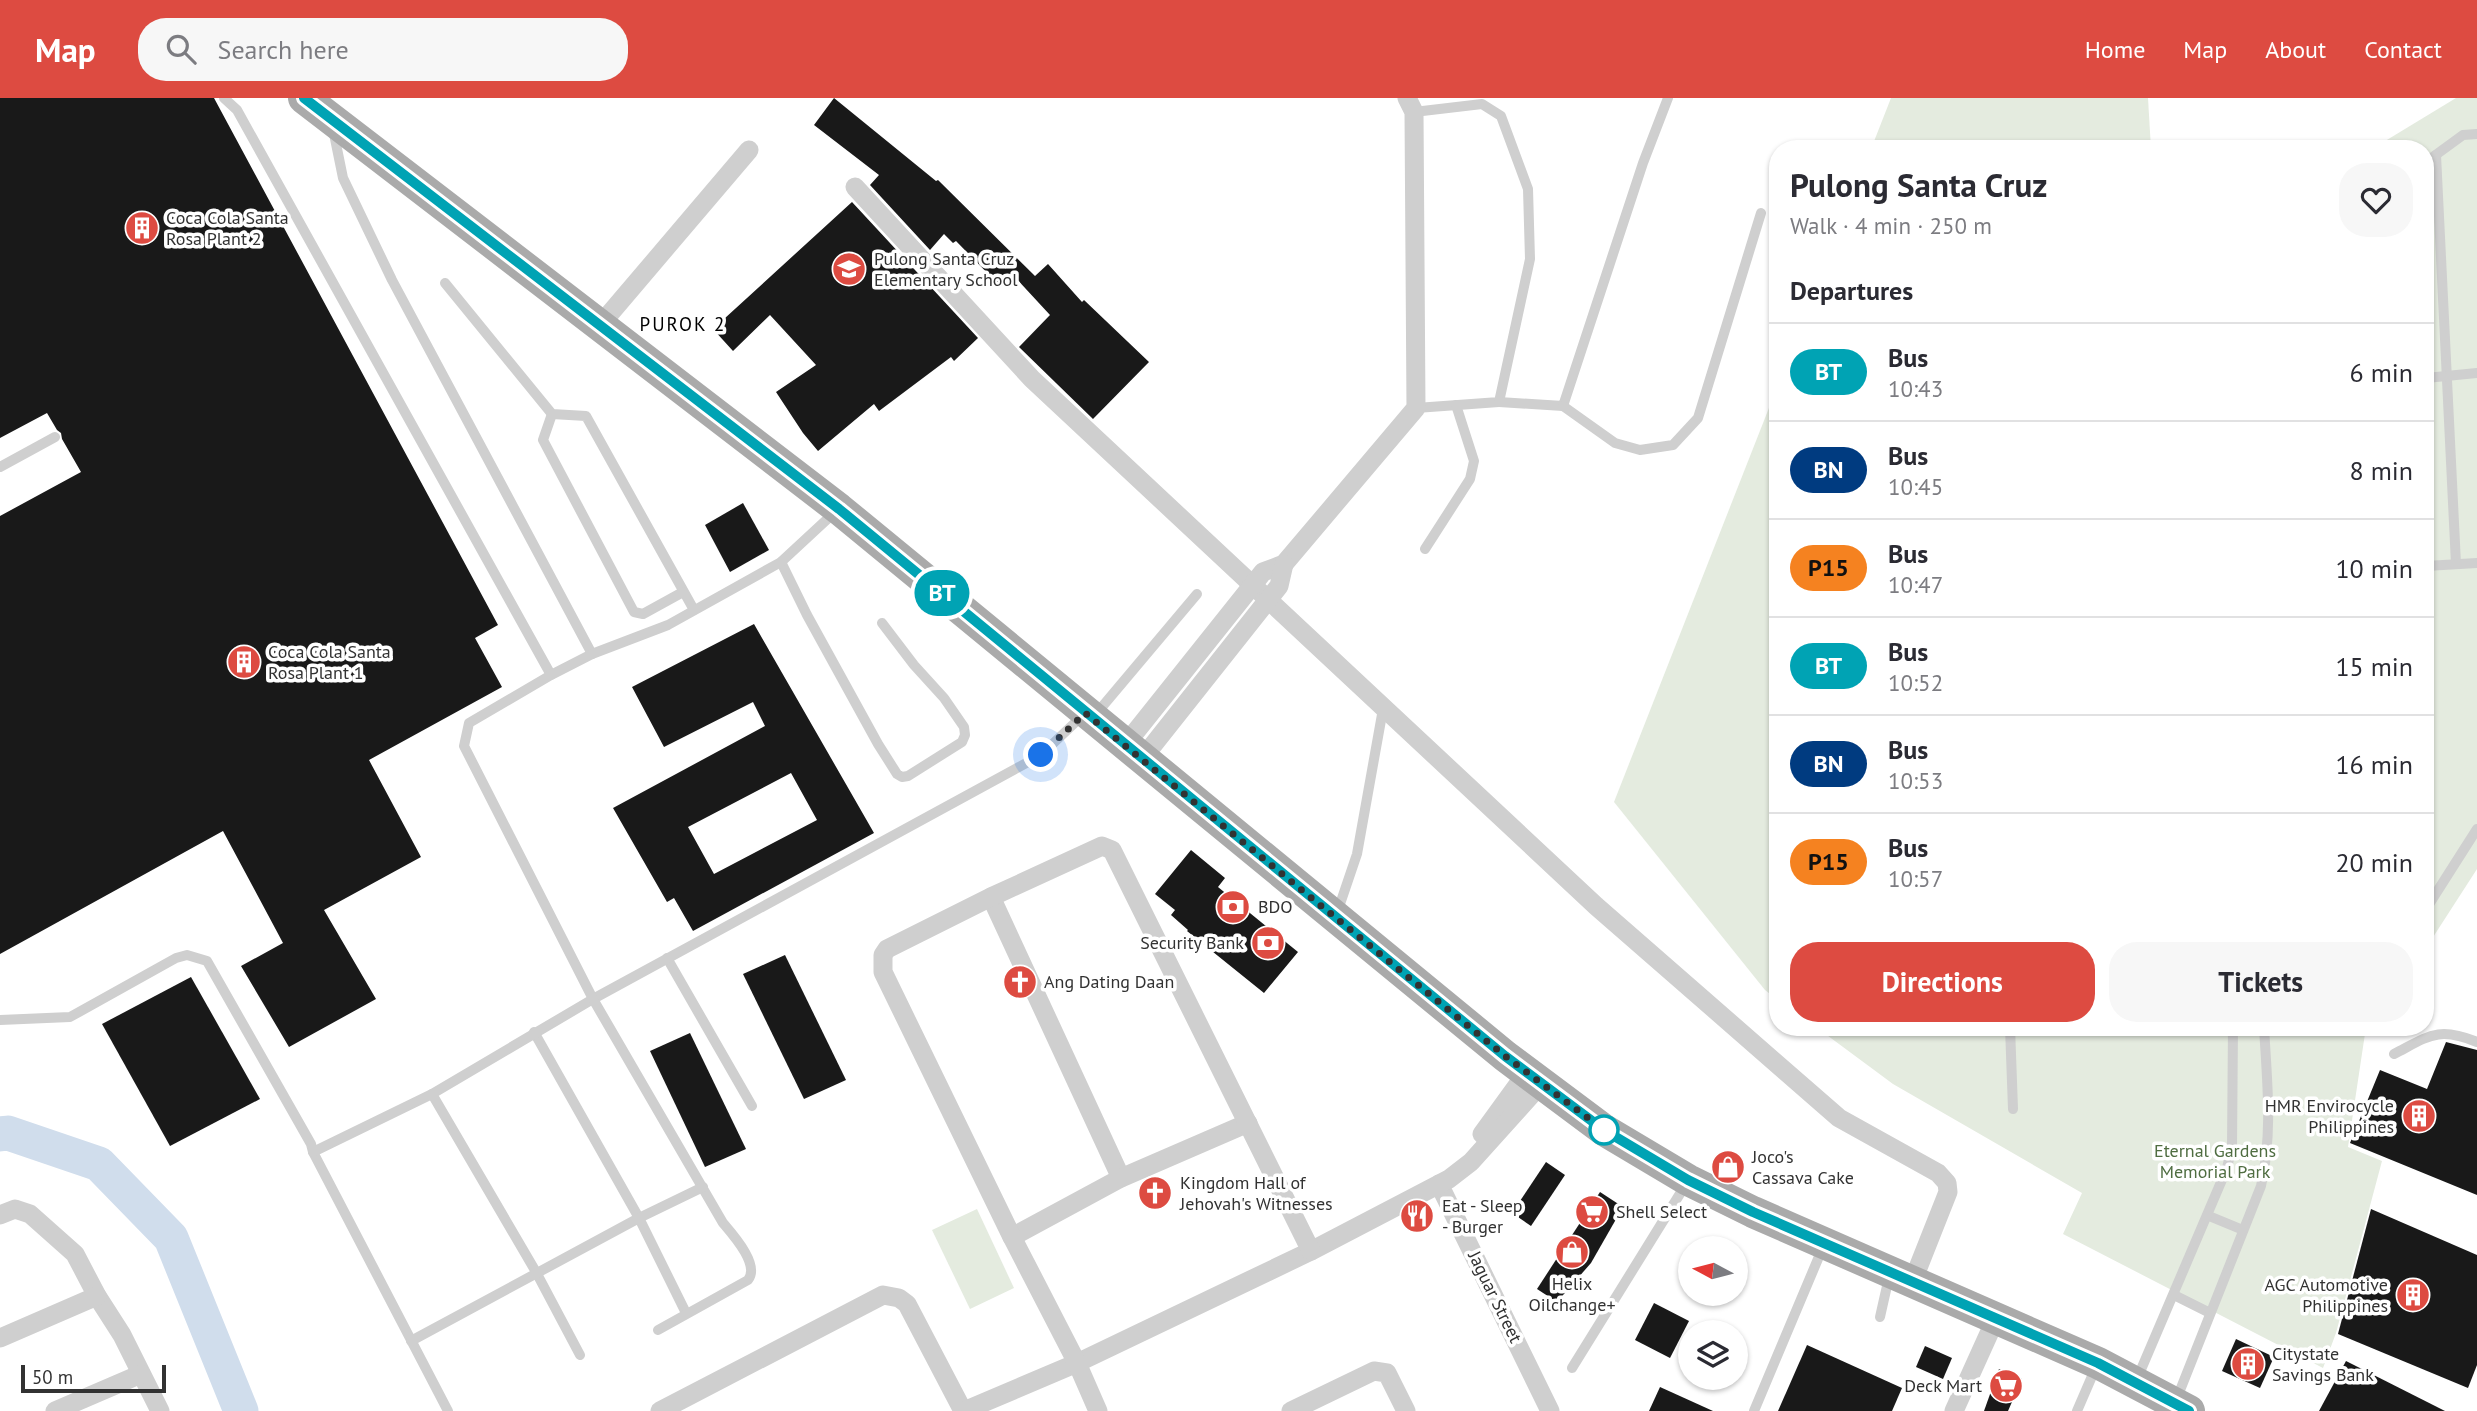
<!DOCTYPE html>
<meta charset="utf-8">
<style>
body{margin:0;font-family:"PT Sans",sans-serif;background:#f7f7f7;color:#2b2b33;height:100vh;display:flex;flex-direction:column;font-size:26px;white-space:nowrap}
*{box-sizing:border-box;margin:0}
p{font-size:23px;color:#7c7c81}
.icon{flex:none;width:38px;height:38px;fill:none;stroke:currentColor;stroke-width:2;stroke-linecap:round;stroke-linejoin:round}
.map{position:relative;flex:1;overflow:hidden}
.details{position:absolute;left:1769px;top:42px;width:665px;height:896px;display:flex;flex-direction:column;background:#fff;border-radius:28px;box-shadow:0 2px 5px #0004}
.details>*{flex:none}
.badge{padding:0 14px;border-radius:23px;font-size:24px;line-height:46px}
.needle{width:46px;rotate:277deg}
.fabs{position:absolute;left:1678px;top:1138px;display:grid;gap:14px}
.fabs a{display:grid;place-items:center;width:70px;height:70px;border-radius:50%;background:#fff;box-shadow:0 2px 5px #0004;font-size:35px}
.scale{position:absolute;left:21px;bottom:18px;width:145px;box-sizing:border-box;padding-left:7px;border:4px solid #323232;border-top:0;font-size:19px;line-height:24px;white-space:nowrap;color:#323232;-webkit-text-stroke:5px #fff;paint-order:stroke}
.you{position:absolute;width:35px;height:35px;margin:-18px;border:5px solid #fff;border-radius:50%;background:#1a73e8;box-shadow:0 0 0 10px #1a73e833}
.map>.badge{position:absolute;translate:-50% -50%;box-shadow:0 0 0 4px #fff}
h2{padding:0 21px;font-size:26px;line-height:63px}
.round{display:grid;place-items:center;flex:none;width:74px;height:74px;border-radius:28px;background:#f7f7f7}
.summary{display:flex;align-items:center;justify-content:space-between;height:119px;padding:0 21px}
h1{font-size:33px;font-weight:700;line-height:52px}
.primary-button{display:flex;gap:14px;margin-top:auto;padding:14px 21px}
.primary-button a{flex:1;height:80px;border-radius:28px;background:#dd4b41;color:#fff;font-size:28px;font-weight:700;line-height:80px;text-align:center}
.primary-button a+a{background:#f7f7f7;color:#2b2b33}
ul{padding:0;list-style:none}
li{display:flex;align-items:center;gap:21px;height:98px;padding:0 21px;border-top:2px solid #e1e1e2}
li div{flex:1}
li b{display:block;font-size:26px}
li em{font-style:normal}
li .badge{min-width:77px;font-weight:700;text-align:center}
header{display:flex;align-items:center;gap:42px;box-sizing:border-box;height:98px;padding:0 35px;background:#dd4b41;color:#fff}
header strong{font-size:33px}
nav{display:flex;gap:38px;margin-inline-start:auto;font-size:24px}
.search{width:490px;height:63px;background:#f7f7f7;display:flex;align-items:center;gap:18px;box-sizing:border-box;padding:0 24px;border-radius:28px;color:#7c7c81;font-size:26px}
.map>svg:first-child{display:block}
.green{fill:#e4ebdf}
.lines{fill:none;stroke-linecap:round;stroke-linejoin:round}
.river{stroke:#d0ddec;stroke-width:35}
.building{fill:#191919;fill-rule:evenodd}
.service{stroke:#cfcfcf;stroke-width:10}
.minor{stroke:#cfcfcf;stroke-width:19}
.primary{stroke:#aaa;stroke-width:32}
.line-casing{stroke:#fff;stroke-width:16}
.line{stroke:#00a3b4;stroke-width:10}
.walk{stroke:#323232;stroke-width:7;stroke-dasharray:0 12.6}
.stop-dot{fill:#fff;stroke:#00a3b4;stroke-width:3.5}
.labels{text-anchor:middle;stroke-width:7;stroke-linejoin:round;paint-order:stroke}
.poi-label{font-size:18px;fill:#323232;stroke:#fff;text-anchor:start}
.park-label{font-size:18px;fill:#4f6d41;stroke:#fff}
.street-label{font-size:18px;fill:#323232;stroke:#fff}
.neighbourhood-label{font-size:19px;letter-spacing:2px;fill:#000;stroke:#fff}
</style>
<header>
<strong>Map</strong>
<div class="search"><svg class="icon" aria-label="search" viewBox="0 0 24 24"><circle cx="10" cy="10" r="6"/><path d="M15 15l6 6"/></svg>Search here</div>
<nav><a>Home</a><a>Map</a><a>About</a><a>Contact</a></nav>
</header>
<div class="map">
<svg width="2477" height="1313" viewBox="0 0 2477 1313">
<rect width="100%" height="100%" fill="#fff"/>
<!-- green -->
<g class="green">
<path d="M1891,0H2148L2151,51H1871Z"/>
<path d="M2456,0H2477V771L2426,850V51H2372Z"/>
<path d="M1778,287V902L1765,892L1614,704Z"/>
<path d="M1816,929H2366L2348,1049L2382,1063L2336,1235L2323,1270L2063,1136L2082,1095L1893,986Z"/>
<path d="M977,1111L1014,1190L970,1211L932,1132Z"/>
</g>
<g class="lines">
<!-- river -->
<path class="river" d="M0,1036L8,1035L99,1066L171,1140L241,1313"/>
</g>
<!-- building -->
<g class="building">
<path d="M0,0H214L498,527L475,540L502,589L369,662L421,759L324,812L376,901L289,949L241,868L283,845L223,733L0,856V418L81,374L62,341L61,335L57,332L47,315L0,340Z"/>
<path d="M834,0L936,83L938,82L1035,178L1048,166L1082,204L1084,202L1149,264L1093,321L1019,249L1050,217L1012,176L1000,188L956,143L953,145L944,136L930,152L870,87L879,77L814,27Z"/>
<path d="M852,104L978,240L954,263L951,259L879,313L874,306L818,353L803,335L776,294L816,267L770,217L733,253L713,231Z"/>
<path d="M743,405L769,452L730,474L705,427Z"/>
<path d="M754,526L874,735L693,833L674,800L667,804L613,710L765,628L753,604L664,649L632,589ZM791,675L817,722L714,776L688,729Z"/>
<path d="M1191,752L1225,780L1218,789L1298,854L1264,895L1187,833L1188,832L1171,817L1175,812L1155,796Z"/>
<path d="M785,857L846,982L804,1001L743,876Z"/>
<path d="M191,879L260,1001L170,1048L102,926Z"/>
<path d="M690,935L746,1051L705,1069L650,953Z"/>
<path d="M2446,944L2477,952V1097L2350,1045L2380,972L2427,991Z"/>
<path d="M1546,1064L1565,1077L1531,1128L1512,1115Z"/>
<path d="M1600,1094L1623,1109L1591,1165L1557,1204L1537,1191Z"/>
<path d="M2371,1111L2477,1157V1267L2468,1290L2338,1236Z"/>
<path d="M1654,1205L1689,1223L1670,1260L1635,1242Z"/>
<path d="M2236,1241L2274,1259L2260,1290L2222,1273Z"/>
<path d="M1807,1247L1902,1290L1892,1313H1778Z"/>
<path d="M1925,1248L1952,1260L1943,1281L1916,1269Z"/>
<path d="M2346,1263L2445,1313H2319Z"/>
<path d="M1999,1271L2022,1281L2008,1313H1984Z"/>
<path d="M1660,1289L1713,1313H1649Z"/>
</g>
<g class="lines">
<!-- service -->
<g class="service">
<path d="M224,0L237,12L551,577"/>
<path d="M1414,14L1482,6L1501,18L1528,91L1530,161L1499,304L1416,310"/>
<path d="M333,31L343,80L392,182L592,556"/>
<path d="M2436,57L2456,466"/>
<path d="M2426,64L2463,37L2477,36"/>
<path d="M445,185L552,316L586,318L694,512"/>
<path d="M2426,280L2477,275"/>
<path d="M1499,304L1563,308L1643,65L1668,0"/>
<path d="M1563,308L1615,345L1640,352L1673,347L1698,320L1761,115"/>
<path d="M552,316L543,342L634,514L643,516L683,494"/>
<path d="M0,369L55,339"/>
<path d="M1425,451L1470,381L1474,363L1456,307"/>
<path d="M781,464L807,517L878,646L897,676L902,679L908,678L962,644L965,637L964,629L944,600L914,567L882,525"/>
<path d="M2426,468L2477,465"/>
<path d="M1096,616L1197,496"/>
<path d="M2426,811L2477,731"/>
<path d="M1337,815L1357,756L1383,611"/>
<path d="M667,860L752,1008"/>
<path d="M0,922L70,919L176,860L187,857L207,863L311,1046L313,1054L448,1313"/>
<path d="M2010,929L2013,1011"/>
<path d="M534,934L639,1120L686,1215"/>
<path d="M2394,956C2429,938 2438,928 2477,944"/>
<path d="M432,996L536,1174L580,1257"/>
<path d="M313,1054L432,996L593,901L1041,657L1083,617"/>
<path d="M2209,1118L2243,1132"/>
<path d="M2174,1197L2210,1215"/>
<path d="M1880,1219L1889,1179"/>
<path d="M658,1232L748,1182C760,1167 734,1138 723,1125L593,901L464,648L469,625L551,577L592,556L668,527L781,464L836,413"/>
<path d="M411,1243L639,1120L703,1089"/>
<path d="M1572,1270L1686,1086"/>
<path d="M2137,1281L2227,1070L2232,1048L2233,929"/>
<path d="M2177,1300L2261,1088C2273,1035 2267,983 2264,929"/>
<path d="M1754,1313L1823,1149"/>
<path d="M2077,1313L2096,1269"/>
</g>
<!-- minor -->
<g class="minor">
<path d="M855,89L1032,281L1596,808L1839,1020L1938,1075L1947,1085L1948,1094L1912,1185"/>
<path d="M601,226L749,52"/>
<path d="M1125,647L1263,474L1284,466L1416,310L1414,14L1407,0"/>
<path d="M1142,661L1279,488L1284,466"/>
<path d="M991,799L1121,1080"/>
<path d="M1482,1036L1527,974"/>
<path d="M1439,1086L1550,1313"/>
<path d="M0,1117L15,1111L30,1116L75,1156L97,1198L122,1237L160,1313"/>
<path d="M1012,1139L1121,1080L1248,1025"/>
<path d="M0,1240L97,1198"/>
<path d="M55,1313L141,1276"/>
<path d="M660,1313L883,1197L899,1200L907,1206L963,1313"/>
<path d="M964,1313L1077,1265L1311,1153L1449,1081L1471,1064L1542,985"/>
<path d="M1098,1313L1077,1265L1012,1139L883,874V857L887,851L991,799L1102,748L1112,752L1311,1153"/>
<path d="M1291,1313L1374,1273L1387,1275L1406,1313"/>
<path d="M1954,1313L1996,1220"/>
</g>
<!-- primary -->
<path class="primary" d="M304,0L839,411L1505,958L1604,1032L1688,1082L1753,1114L2098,1265L2189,1313"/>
</g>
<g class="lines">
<!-- line casing -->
<g class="line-casing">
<path id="line" d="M304,0L839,411L1505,958L1604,1032L1688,1082L1753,1114L2098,1265L2189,1313"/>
</g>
<!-- line -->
<use href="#line" class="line"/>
<!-- walk -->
<path class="walk" d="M1041,657L1085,615L1505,958L1604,1032"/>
</g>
<!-- icons -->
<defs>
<g id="building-disc" transform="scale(1.75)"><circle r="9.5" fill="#dd4b41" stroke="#fff"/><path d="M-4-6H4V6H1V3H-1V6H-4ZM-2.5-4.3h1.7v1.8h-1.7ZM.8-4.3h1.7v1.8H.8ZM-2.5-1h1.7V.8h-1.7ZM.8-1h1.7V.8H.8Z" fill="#fff"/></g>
<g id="school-disc" transform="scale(1.75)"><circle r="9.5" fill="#dd4b41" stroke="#fff"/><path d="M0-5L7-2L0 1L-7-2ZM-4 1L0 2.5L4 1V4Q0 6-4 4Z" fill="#fff"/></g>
<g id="bank-disc" transform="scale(1.75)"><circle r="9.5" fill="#dd4b41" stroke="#fff"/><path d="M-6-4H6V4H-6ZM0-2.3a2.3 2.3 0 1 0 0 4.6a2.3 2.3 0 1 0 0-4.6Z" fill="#fff"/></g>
<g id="church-disc" transform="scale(1.75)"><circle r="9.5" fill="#dd4b41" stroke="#fff"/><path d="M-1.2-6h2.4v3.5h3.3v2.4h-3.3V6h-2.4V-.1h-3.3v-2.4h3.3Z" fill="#fff"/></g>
<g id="shop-disc" transform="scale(1.75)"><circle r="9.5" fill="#dd4b41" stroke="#fff"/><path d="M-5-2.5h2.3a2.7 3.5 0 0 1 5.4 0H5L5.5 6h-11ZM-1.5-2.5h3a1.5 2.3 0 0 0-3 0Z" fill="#fff"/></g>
<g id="supermarket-disc" transform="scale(1.75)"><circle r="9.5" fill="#dd4b41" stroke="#fff"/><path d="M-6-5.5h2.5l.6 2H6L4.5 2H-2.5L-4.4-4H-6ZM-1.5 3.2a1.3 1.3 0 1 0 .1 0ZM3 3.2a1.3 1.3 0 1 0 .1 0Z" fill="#fff"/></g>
<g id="restaurant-disc" transform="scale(1.75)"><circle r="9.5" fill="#dd4b41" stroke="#fff"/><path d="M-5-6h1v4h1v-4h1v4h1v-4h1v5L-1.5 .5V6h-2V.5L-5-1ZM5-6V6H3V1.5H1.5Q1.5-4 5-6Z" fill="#fff"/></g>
</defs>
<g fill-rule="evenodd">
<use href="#building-disc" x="142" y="130"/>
<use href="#school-disc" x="849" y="171"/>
<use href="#building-disc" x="244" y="564"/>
<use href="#bank-disc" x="1233" y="809"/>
<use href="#bank-disc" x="1268" y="845"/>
<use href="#church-disc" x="1020" y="884"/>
<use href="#building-disc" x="2419" y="1018"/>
<use href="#shop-disc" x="1728" y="1069"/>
<use href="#church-disc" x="1155" y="1095"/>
<use href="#supermarket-disc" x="1592" y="1114"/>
<use href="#restaurant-disc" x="1417" y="1118"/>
<use href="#shop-disc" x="1572" y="1154"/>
<use href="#building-disc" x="2413" y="1197"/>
<use href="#building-disc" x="2248" y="1266"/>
<use href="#supermarket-disc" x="2006" y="1288"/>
</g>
<!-- markers -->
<circle class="stop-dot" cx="1604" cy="1032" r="14"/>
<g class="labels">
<!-- poi labels -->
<g class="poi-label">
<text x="166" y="126">Coca Cola Santa<tspan x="166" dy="21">Rosa Plant 2</tspan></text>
<text x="874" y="167">Pulong Santa Cruz<tspan x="874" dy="21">Elementary School</tspan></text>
<text x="268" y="560">Coca Cola Santa<tspan x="268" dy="21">Rosa Plant 1</tspan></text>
<text x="1258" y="815">BDO</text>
<text x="1244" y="851" text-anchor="end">Security Bank</text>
<text x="1044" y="890">Ang Dating Daan</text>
<text x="2394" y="1014" text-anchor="end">HMR Envirocycle<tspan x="2394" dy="21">Philippines</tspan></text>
<text x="1752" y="1065">Joco's<tspan x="1752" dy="21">Cassava Cake</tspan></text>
<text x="1180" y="1091">Kingdom Hall of<tspan x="1180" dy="21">Jehovah's Witnesses</tspan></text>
<text x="1442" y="1114">Eat - Sleep<tspan x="1442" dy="21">- Burger</tspan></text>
<text x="1616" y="1120">Shell Select</text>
<text x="1572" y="1192" text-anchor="middle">Helix<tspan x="1572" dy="21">Oilchange+</tspan></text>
<text x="2388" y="1193" text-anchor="end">AGC Automotive<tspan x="2388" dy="21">Philippines</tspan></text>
<text x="2272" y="1262">Citystate<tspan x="2272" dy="21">Savings Bank</tspan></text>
<text x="1982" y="1294" text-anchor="end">Deck Mart</text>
</g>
<!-- park labels -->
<g class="park-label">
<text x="2215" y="1059">Eternal Gardens<tspan x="2215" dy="21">Memorial Park</tspan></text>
</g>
<!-- street labels -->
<g class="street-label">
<text transform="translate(1495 1199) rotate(64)" y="6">Jaguar Street</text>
</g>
<!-- neighbourhood labels -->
<g class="neighbourhood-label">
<text x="683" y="233">PUROK 2</text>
</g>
</g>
</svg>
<div class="fabs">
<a><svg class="needle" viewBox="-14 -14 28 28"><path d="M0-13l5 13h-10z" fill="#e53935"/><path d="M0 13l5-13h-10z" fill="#7c7c81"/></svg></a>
<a><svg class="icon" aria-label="layers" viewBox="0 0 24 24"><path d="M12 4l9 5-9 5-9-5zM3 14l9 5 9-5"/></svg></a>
</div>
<div class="scale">50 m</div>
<div class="you" style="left:1041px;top:657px"></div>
<b class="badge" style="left:942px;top:495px;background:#00a3b4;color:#fff">BT</b>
<section class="details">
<div class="summary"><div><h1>Pulong Santa Cruz</h1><p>Walk · 4 min · 250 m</p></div><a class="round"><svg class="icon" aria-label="heart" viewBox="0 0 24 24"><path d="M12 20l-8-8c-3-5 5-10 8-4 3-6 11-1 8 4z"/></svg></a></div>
<h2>Departures</h2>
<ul>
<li><span class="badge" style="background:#00a3b4;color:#fff">BT</span><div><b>Bus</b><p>10:43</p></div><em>6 min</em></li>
<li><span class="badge" style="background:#003b80;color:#fff">BN</span><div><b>Bus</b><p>10:45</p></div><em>8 min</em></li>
<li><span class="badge" style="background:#f58220;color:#111">P15</span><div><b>Bus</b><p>10:47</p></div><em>10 min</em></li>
<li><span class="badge" style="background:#00a3b4;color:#fff">BT</span><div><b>Bus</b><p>10:52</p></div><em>15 min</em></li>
<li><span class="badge" style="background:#003b80;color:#fff">BN</span><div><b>Bus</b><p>10:53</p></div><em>16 min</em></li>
<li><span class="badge" style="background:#f58220;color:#111">P15</span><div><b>Bus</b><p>10:57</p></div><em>20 min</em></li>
</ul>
<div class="primary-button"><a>Directions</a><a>Tickets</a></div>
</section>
</div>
